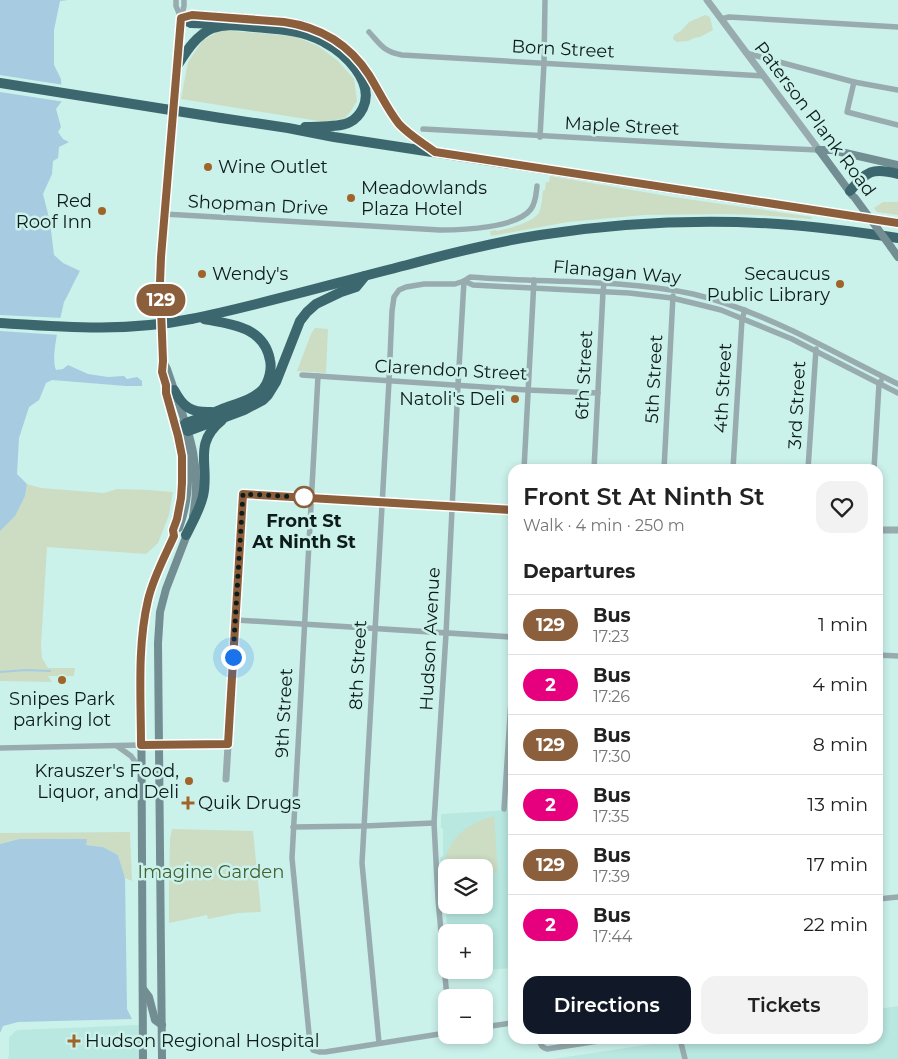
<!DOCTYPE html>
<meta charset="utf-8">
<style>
body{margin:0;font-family:Montserrat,sans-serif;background:#f2f2f2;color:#222;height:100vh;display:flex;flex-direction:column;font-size:19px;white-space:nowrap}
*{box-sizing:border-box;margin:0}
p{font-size:16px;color:#767676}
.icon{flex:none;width:28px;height:28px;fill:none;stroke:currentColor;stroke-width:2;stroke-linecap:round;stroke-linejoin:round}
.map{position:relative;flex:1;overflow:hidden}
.sheet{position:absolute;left:508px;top:464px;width:375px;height:580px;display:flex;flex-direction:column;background:#fff;border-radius:15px;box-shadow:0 2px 8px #0003}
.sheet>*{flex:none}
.badge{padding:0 10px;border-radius:16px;font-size:18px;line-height:32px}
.controls{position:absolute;left:438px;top:859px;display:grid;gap:10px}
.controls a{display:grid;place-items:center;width:55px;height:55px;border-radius:10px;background:#fff;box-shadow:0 2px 8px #0003;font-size:25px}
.you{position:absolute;width:25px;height:25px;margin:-12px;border:4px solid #fff;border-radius:50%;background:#1a73e8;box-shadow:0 0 0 8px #1a73e833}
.map>.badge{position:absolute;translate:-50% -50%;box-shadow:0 0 0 2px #fff}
h2{padding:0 15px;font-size:19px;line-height:45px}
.round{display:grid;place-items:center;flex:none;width:52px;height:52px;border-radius:15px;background:#f2f2f2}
.overview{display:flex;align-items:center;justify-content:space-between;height:85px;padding:0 15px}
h1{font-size:24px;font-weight:600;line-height:38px}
.button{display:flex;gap:10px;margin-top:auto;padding:10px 15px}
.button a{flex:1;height:58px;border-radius:15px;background:#111827;color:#fff;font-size:20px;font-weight:600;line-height:58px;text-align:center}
.button a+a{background:#f2f2f2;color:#222}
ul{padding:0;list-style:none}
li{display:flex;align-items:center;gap:15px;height:60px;padding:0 15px;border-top:1px solid #e0e0e0}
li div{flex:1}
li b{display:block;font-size:19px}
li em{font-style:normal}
li .badge{min-width:55px;font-weight:700;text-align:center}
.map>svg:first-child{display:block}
.built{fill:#b8e8e0;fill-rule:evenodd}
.green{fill:#ccddc4}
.water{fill:#a7cbe0}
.pier{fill:#cbf1eb}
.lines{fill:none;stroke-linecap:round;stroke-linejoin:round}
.stream{stroke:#a7cbe0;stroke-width:2}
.minor{stroke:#98acaf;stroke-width:5.5}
.tertiary{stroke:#98acaf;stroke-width:7}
.secondary{stroke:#728e93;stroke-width:8}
.motorway{stroke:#3c676e;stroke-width:10}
.secondary-bridge{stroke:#728e93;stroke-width:8}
.motorway-bridge{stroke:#3c676e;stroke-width:10}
.line-casing{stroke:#fff;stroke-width:11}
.line{stroke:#8b5e3c;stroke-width:8}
.walk{stroke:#0d1b19;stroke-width:5;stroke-dasharray:0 9}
.poi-dot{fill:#a16428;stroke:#cbf1eb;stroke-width:2}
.stop-dot{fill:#fff;stroke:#8b5e3c;stroke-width:2.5}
.labels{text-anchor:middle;stroke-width:5;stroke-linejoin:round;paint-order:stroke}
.street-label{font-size:18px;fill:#0d1b19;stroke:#cbf1eb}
.poi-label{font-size:18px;fill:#0d1b19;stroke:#cbf1eb;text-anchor:start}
.stop-label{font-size:18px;font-weight:bold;fill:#0d1b19;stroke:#cbf1eb}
.park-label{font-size:18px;fill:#436132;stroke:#cbf1eb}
</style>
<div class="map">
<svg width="898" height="1059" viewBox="0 0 898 1059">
<rect width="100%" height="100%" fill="#cbf1eb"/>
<!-- built -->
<g class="built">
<path d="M512,810V968L452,973V970H484V932H448L440,858L443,856V829L441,828V814ZM446,868H484V905H446Z"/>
<path d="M898,1006V1059H553L685,1039H878V1009Z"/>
<path d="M139,1025V1059H8L9,1055V1038L14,1032L18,1030Z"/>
</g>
<!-- green -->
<g class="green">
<path d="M705,15L710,17L713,30L700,37L694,38L688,41L677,42L673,39L674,35L681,31L689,22Z"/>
<path d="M221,30L294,36L318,46L338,61L354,79L357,101L351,111L345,118L325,122L181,99L188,62L203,40Z"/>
<path d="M550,176L673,197L812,217L811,219L757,215L724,214L644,215L568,222L491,236L490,231L496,230L497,231C509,228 529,224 538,214C542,208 542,198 543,191L545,190L546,182H549Z"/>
<path d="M883,202H898V215L877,212L874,208Z"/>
<path d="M315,328L328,329L326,373L297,371L311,334Z"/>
<path d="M27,484L41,488L104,493L117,489L149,490L173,492L169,515L158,543L146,554L47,547L41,645L42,658L48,668H75L74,676H48L52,682L0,681V531L4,526L25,496Z"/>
<path d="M494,816L498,871L497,872L484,873V868H446V876L443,877C443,843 462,825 494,816Z"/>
<path d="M172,829L253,831L261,912L238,913L208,919L207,915L169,923V887L170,839Z"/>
<path d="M130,832L132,881L125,878L118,855L103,847L85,845L87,839H19L0,844V833Z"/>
</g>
<!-- water -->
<g class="water">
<path d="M0,0H68L60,1L54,30V65L61,79L62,101L56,109L61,127L58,132L63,139L69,142L59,147L58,158L53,161L52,174L43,194L50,222L54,255L63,263L80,271C74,281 70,292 64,302C61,316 50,358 56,370L63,369L68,365L88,374L108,377L124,376L127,379L137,377L142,381V386H126L52,380L46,383L39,400L29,407L19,438L17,474L27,484L25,496L15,516L0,531Z"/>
<path d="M19,839H87L86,845L103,847L118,855L125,878L127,1009L132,1019L18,1022L3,1026L0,1033V844Z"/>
</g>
<!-- pier -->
<g class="pier">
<path d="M0,75L64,85L65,102L0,92Z"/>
<path d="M0,315L63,318L60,335L0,331Z"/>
</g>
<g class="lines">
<!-- stream -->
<path class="stream" d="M0,672L26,670L50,671"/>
<!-- minor -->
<g class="minor">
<path d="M176,0V6L181,18"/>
<path d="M181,18L184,6V0"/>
<path d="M721,19L729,17L898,27"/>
<path d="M369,32C381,45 384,52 402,55L764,76"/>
<path d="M746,53L854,82L898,90"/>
<path d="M854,82L847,112L898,125"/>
<path d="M423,129L729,146L819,150"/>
<path d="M540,137L544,63L545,0"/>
<path d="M164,214L440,230C463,230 517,228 531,209C536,202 536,194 537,186"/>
<path d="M464,281L473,285L629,293L672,298L697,304L721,310L792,339L898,393"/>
<path d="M302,375L528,390L598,393"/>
<path d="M318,376L292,858L310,1044L313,1050L320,1052H325L446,1033"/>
<path d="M524,469L534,280"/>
<path d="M594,469L603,292L604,283"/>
<path d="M664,469L673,296"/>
<path d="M733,469L742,319L745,310"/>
<path d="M808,469L816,349"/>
<path d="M874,469L879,384L881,381"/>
<path d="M236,620L512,637"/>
<path d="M878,655L898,656"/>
<path d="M117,746L131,756L141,770"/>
<path d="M0,748L141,745"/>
<path d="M504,809L512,685"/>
<path d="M293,827L364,826L434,823"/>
<path d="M878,899L898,897"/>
<path d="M447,998L438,899L434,823L446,634L458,385L464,281"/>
<path d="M484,1027L512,1023"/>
<path d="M539,1039C541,1045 541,1047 547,1049L611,1039"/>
<path d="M680,1039L685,1059"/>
<path d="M379,1043L362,863L389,381L392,311L394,297L399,290L406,287L424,284H455L464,281L470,277C545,283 620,279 693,294C728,302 761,316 793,331C828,348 863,367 898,384"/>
</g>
<!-- tertiary -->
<g class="tertiary">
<path d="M707,0L819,150"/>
<path d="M878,530H898"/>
<path d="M141,745L228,744"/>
<path d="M226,779L243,493L512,510"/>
</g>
<!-- secondary -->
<g class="secondary">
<path d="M819,150H832L898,165"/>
<path d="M819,150L852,195"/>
<path d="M891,247L898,257"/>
<path d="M163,361L167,369C184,421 204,459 193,516"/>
<path d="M179,528C191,495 191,458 180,424"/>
<path d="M143,989L149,997L155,1020L162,1025"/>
<path d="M143,1059L141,657L143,623L148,598L174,535L173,530L177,519L182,483L181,456L178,436L166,393L165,385L162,372L163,361L160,283L161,257L181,18"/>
<path d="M162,1059L158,643L160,612L166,589L188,532"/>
</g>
<!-- motorway -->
<g class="motorway">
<path d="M181,18L192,15L284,22C321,27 349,44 369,76C379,92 388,110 400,125C409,135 422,143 433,151"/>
<path d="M181,18L191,23L219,24"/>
<path d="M177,66C186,52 196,35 213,28C226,23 241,26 254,27C278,29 303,30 324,42C345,53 375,82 363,108C360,114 356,119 350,122C339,128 318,126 305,127"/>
<path d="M221,118L288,128L334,137L898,223"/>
<path d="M850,191C867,171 872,167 898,174"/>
<path d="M191,319C264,304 335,283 407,265C451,253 495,242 540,235C618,223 699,219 778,224C818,227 858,232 898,238"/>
<path d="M204,319C232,324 264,327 270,360C272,369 269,382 263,389C253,400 235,404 222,409C210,414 198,419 186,423L182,428L188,431L244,410L263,400L268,395L276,382L300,321L307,312L316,304L341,292L356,287L365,276"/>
<path d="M174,390C183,407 191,413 211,412"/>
<path d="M186,535C192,523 200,509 203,496C210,466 192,444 222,420"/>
</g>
<!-- secondary-bridge -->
<path class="secondary-bridge" d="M855,198L891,247"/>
<!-- motorway-bridge -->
<g class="motorway-bridge">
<path d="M0,83L221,118"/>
<path d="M0,323C64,327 127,332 191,319"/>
</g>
</g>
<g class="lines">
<!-- line casing -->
<g class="line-casing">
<path id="line" d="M512,510L243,494L228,744L141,745C141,697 137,647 148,600C153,578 165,556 174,536L173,530L177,519L181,498L182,483V456L178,436L166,393V385L162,372L163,361L160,283L161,257L181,18L192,15L284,22C320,27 349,44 369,75C379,91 387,109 399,124C409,135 423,143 435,152L898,223"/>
</g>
<!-- line -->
<use href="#line" class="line"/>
<!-- walk -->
<path class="walk" d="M233,657L243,494L304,497"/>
</g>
<!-- markers -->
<g class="poi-dot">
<circle cx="208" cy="167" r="5"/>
<circle cx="351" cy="198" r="5"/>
<circle cx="102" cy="211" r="5"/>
<circle cx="202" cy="274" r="5"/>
<circle cx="840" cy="284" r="5"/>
<circle cx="515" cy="399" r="5"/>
<circle cx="62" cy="680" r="5"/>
<circle cx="189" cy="781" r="5"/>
<path d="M185.5 795.5h5v5h5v5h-5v5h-5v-5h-5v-5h5z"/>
<path d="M71.5 1033.5h5v5h5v5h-5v5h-5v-5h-5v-5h5z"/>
</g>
<circle class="stop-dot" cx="304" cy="497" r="10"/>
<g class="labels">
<!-- street labels -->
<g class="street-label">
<text transform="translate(563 49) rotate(3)" y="6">Born Street</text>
<text transform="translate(815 119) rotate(53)" y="6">Paterson Plank Road</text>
<text transform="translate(622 126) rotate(3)" y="6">Maple Street</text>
<text transform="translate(258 205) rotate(3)" y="6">Shopman Drive</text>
<text transform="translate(617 272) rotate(5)" y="6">Flanagan Way</text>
<text transform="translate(451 370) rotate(3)" y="6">Clarendon Street</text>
<text transform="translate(584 375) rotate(-87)" y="6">6th Street</text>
<text transform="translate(654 379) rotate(-87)" y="6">5th Street</text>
<text transform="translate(723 388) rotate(-87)" y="6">4th Street</text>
<text transform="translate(797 405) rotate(-87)" y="6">3rd Street</text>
<text transform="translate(430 639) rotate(-87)" y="6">Hudson Avenue</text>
<text transform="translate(358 665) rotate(-87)" y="6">8th Street</text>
<text transform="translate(284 713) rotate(-87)" y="6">9th Street</text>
</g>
<!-- poi labels -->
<g class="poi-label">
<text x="218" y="173">Wine Outlet</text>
<text x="361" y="194">Meadowlands<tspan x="361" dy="21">Plaza Hotel</tspan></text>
<text x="92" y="207" text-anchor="end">Red<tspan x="92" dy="21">Roof Inn</tspan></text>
<text x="212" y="280">Wendy's</text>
<text x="830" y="280" text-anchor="end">Secaucus<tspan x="830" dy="21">Public Library</tspan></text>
<text x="505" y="405" text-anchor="end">Natoli's Deli</text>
<text x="62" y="705" text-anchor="middle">Snipes Park<tspan x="62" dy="21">parking lot</tspan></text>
<text x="179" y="777" text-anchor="end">Krauszer's Food,<tspan x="179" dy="21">Liquor, and Deli</tspan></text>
<text x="198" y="809">Quik Drugs</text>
<text x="85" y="1047">Hudson Regional Hospital</text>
</g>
<!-- stop labels -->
<g class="stop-label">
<text x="304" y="527">Front St<tspan x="304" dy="21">At Ninth St</tspan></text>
</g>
<!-- park labels -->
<g class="park-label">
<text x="211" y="878">Imagine Garden</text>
</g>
</g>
</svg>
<div class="controls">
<a><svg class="icon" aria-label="layers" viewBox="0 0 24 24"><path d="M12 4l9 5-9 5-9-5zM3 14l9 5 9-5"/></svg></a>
<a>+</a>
<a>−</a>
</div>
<div class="you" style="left:233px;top:657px"></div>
<b class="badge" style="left:161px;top:300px;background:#8b5e3c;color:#fff">129</b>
<section class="sheet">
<div class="overview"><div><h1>Front St At Ninth St</h1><p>Walk · 4 min · 250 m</p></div><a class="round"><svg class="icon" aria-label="heart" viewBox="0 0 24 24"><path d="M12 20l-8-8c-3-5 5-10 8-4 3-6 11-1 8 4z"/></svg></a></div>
<h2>Departures</h2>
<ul>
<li><span class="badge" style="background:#8b5e3c;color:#fff">129</span><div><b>Bus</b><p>17:23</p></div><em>1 min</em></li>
<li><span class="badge" style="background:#e6007e;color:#fff">2</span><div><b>Bus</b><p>17:26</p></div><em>4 min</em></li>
<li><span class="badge" style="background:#8b5e3c;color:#fff">129</span><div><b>Bus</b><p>17:30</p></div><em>8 min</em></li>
<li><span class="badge" style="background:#e6007e;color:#fff">2</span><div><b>Bus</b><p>17:35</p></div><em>13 min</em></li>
<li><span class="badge" style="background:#8b5e3c;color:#fff">129</span><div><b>Bus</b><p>17:39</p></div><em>17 min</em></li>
<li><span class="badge" style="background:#e6007e;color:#fff">2</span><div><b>Bus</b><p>17:44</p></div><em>22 min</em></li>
</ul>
<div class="button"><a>Directions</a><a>Tickets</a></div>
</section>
</div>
